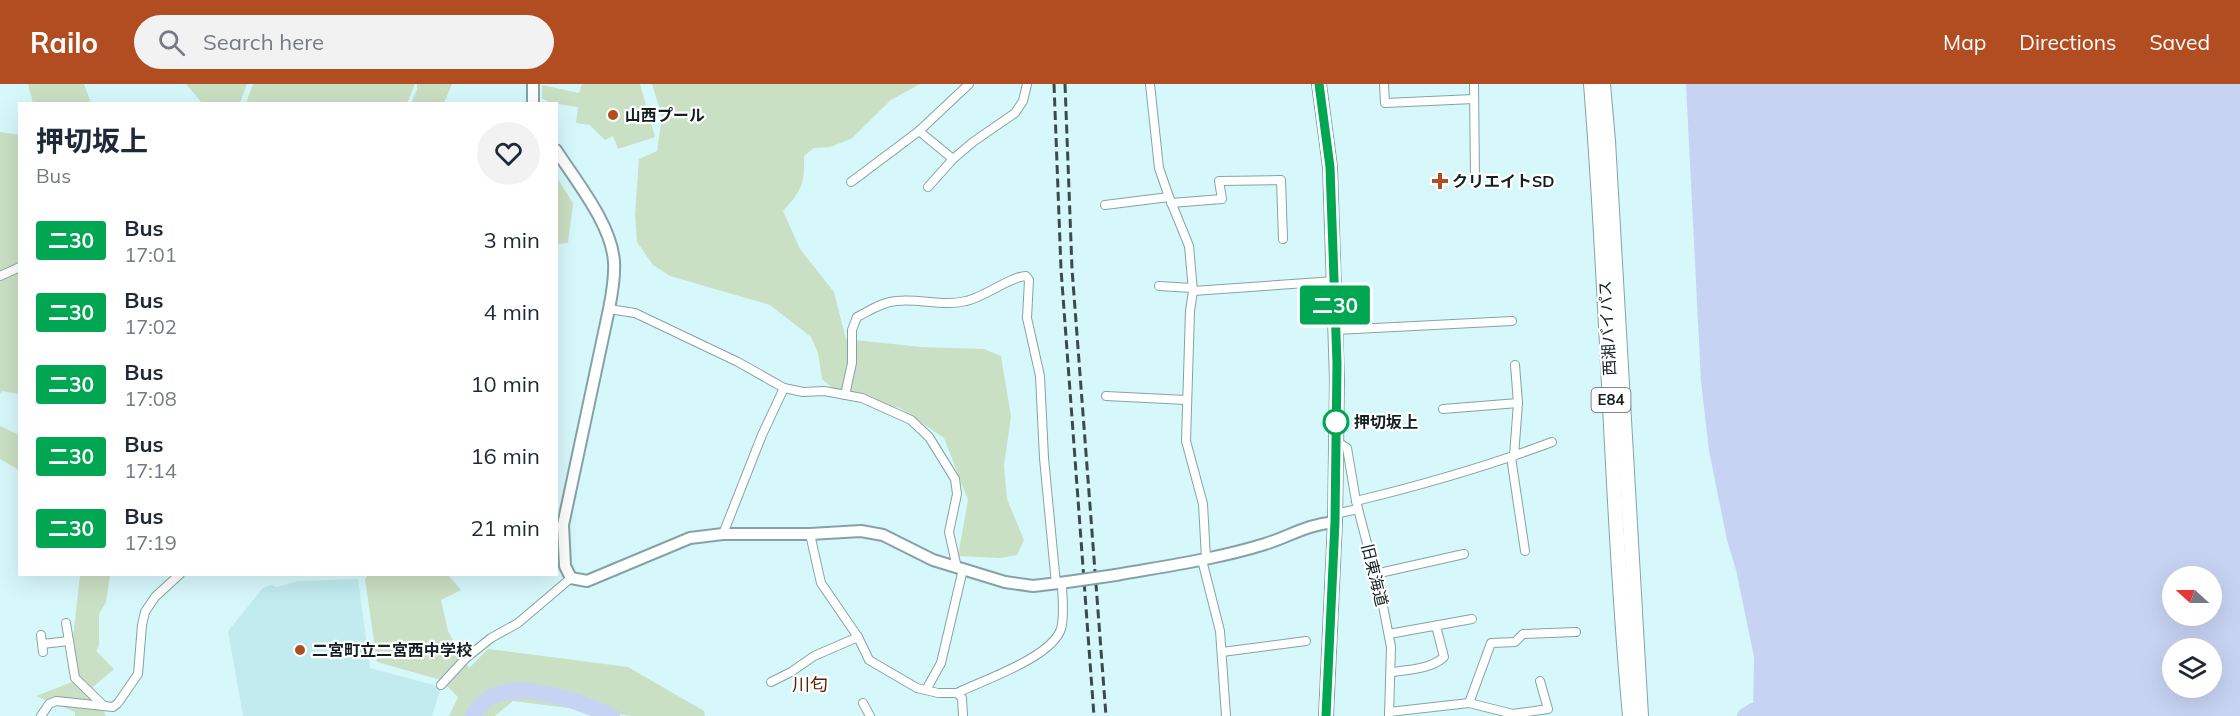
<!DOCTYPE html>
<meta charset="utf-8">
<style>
body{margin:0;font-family:Mulish,"Noto Sans JP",sans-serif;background:#f2f2f3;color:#1f2937;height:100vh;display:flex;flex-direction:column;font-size:22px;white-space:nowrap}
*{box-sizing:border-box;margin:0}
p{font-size:20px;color:#747a83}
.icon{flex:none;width:33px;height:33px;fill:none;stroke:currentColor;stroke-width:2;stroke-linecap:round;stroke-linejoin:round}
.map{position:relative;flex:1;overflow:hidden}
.panel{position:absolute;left:18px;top:18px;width:540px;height:474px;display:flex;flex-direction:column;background:#fff;border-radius:0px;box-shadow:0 6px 24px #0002}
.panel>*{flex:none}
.badge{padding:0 12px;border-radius:4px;font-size:21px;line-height:39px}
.needle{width:39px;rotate:291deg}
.buttons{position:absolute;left:2162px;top:482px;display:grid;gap:12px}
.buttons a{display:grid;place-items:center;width:60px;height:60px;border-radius:50%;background:#fff;box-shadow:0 6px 24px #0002;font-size:30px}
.map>.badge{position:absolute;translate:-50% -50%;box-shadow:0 0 0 3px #fff}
.round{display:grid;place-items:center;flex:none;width:63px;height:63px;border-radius:32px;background:#f2f2f3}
.headline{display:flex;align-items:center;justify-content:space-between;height:102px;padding:0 18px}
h1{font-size:28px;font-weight:700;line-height:45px}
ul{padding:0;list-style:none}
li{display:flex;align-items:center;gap:18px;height:72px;padding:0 18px}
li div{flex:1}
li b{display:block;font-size:22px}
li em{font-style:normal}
li .badge{min-width:66px;font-weight:700;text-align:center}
header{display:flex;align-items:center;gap:36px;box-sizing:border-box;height:84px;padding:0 30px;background:#b24c21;color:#fff}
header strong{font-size:28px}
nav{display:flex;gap:33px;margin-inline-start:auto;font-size:21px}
.search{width:420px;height:54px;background:#f2f2f3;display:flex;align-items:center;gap:15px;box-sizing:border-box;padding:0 21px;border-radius:33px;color:#747a83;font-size:22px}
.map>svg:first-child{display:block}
.built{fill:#c1ebef}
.green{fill:#cae0c4}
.water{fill:#c7d3f2;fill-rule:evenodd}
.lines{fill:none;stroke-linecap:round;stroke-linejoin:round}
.river{stroke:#c7d3f2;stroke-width:16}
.street-casing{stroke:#85a3a6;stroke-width:10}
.secondary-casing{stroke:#85a3a6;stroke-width:14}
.highway-casing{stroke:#85a3a6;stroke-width:16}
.street{stroke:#fff;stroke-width:8}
.secondary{stroke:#fff;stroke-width:10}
.highway{stroke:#fff;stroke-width:14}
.rail{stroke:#3b4b4c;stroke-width:3;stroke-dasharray:9 4.5;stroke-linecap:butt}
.secondary-bridge-casing{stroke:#85a3a6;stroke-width:14;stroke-linecap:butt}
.secondary-bridge{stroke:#fff;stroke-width:10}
.line-casing{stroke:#fff;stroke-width:14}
.line{stroke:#00a651;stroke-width:9}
.poi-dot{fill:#b24c21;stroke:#fff;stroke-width:2}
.stop-dot{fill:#fff;stroke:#00a651;stroke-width:3}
.labels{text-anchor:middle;stroke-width:4.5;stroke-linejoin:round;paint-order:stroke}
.shield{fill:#fff;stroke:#5a6263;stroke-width:1.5}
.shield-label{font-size:15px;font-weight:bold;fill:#131f20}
.poi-label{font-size:16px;font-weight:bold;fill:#131f20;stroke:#fff;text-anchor:start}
.street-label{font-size:16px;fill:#131f20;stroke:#fff}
.stop-label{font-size:16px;font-weight:bold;fill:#131f20;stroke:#fff;text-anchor:start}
.neighbourhood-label{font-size:18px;fill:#5f2002;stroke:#fff}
</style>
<header>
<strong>Railo</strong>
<div class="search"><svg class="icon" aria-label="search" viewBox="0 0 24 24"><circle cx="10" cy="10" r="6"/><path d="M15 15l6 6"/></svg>Search here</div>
<nav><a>Map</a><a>Directions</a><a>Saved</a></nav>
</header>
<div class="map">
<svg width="2240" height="632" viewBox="0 0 2240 632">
<rect width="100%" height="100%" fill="#d7f8fb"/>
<!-- built -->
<path class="built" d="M358,495L370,584L441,603L432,632H243L228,547L263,504L271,501L277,503L298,497Z"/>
<!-- green -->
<g class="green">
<path d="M28,0H84L91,19H33Z"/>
<path d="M186,0H247L240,19L203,20Z"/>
<path d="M253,0H415L407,19H246Z"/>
<path d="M417,0H452L444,19H411L417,6Z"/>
<path d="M582,0H640L655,53L618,65L613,52L605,56L590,41L576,39L578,23L550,19L542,14V1L579,9Z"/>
<path d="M652,0H920L891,16L851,55L830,63L814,64L804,72C805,99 802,107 783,127L800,165L834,208L846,255L921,263L984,265L1001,272L1011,332L1004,382L1007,415L1024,456L1017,471L1000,474L958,472L968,416L944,354L900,324L845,315L822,295L818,269L811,253L770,221L670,192L653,181L637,158L635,130L639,75L657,67L662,32Z"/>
<path d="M0,48L20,51L19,310L2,307L0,310Z"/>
<path d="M557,94L573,119L568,159L557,160Z"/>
<path d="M0,342L19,351V386L0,375Z"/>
<path d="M80,491H110L106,518L99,530V562L96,567L114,585L93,603L106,632H75V628L36,612L72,598V563Z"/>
<path d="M368,491H448L461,506L441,516L448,547L469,584L488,565L628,583L704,627L705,632H632L513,617L495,632H449L458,613L441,596L377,578L365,495Z"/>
</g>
<!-- water -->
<path class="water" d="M1686,0H2240V632H1753L1754,573L1736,486L1727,456L1709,367L1701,297ZM2172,492H2211V531H2172ZM2172,564H2211V603H2172Z"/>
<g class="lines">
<!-- river -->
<g class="river">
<path d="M473,632C498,584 575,616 612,632"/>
<path d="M1745,632L1753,627"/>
</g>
<!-- street casing -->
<g class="street-casing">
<g id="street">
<path d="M1150,0L1159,84L1169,113L1189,162L1193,207L1190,227L1186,357L1203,420L1206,474"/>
<path d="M1384,0L1385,19L1474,15"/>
<path d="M1474,0L1475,95"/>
<path d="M919,47L953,75L973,58L1015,29L1023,17L1027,0"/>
<path d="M851,98L919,47L969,0"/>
<path d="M928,103L953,75"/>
<path d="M1171,119L1222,115L1219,97L1281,96L1283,155"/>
<path d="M1105,121L1169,113"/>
<path d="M0,192L20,183"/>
<path d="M1159,202L1192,204"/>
<path d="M1193,207L1335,197"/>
<path d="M609,225L635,229L738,278L784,304L803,308L824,307L862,314L911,336L929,353L955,395L957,410L949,448L957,484"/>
<path d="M1336,246L1512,237"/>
<path d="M845,311L852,279V246L857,233C869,227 882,218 896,217C920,214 942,223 966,217C985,213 1011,192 1026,192L1029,196L1027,234L1040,292L1044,374L1056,500"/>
<path d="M1106,312L1186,316"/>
<path d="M1443,325L1518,319"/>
<path d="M1336,357L1347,364L1356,417L1382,517L1391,563L1389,632"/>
<path d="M1514,372L1518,319L1515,281"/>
<path d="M1511,373L1525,467"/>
<path d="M1356,417C1422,401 1488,382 1552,358"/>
<path d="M1335,430L1358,425"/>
<path d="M723,450L762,351L784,304"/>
<path d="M810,450L821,499L858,553L869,576L917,604L938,609H957L962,614L963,632"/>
<path d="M1202,476L1220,547L1226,632"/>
<path d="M1375,490L1464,470"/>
<path d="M66,539L75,594L104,622"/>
<path d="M1389,550L1472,535"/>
<path d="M41,551L43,568"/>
<path d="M42,560L69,557"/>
<path d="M1222,568L1306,557"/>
<path d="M1392,588C1408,586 1431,585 1444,573L1436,542"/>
<path d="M771,598L791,588L814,572L858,553"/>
<path d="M441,601L466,574L491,554L518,539L571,494"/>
<path d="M926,606L941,579L963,485"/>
<path d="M957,609C983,596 1051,574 1061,545C1065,530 1062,513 1062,499"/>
<path d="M863,619L870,632"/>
<path d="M1469,619L1491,559L1515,558L1523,550L1576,548"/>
<path d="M1389,628L1469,619L1513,630L1548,625L1540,597"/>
<path d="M41,632L49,620L56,617L113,623L118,619L138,590L142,541L145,528L155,513L180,490"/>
</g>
</g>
<!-- secondary casing -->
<g class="secondary-casing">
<g id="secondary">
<path d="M533,0V20"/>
<path d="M556,66C576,97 612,141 614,178C615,194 612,210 609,225L563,441L565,482L571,494L587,497L690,454L723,450H810L861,447L883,451L933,476L1005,498L1033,502L1067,498"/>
<path d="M1116,491C1166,482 1217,475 1265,460C1291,452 1305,441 1335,438"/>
</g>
</g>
<!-- highway casing -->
<g class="highway-casing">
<g id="highway">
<path d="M1319,0L1330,83L1337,296L1335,438L1326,632"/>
<path d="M1591,0C1608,210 1611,422 1630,632"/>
<path d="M1603,0L1608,57L1641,632"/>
</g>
</g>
<!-- street -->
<use href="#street" class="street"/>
<!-- secondary -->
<use href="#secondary" class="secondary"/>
<!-- highway -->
<use href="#highway" class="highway"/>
<!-- rail -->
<g class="rail">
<path d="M1054,0L1061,185L1094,632"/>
<path d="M1065,0L1072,185L1106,632"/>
</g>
<!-- secondary-bridge casing -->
<g class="secondary-bridge-casing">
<path id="secondary-bridge" d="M1067,498L1116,491"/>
</g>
<!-- secondary-bridge -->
<use href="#secondary-bridge" class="secondary-bridge"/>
</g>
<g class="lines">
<!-- line casing -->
<g class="line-casing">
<path id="line" d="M1319,0L1330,83L1337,279L1335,438L1326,632"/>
</g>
<!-- line -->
<use href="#line" class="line"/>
</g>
<!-- markers -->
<g class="poi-dot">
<circle cx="613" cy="31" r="6"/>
<path d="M1437 88h6v6h6v6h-6v6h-6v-6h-6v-6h6z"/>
<circle cx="300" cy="566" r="6"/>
</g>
<circle class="stop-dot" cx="1336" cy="338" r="12"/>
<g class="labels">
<!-- shield labels -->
<rect class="shield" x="1591.5" y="304" width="39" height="24" rx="4.5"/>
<g class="shield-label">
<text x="1611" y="321">E84</text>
</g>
<!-- poi labels -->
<g class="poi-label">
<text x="625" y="37">山西プール</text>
<text x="1452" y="103">クリエイトSD</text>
<text x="312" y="572">二宮町立二宮西中学校</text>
</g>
<!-- street labels -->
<g class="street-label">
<text transform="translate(1607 244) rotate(-93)" y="6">西湘バイパス</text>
<text transform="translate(1375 491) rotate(76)" y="6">旧東海道</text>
</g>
<!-- stop labels -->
<g class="stop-label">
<text x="1354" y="344">押切坂上</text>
</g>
<!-- neighbourhood labels -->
<g class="neighbourhood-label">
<text x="810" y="607">川匂</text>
</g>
</g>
</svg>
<div class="buttons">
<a><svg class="needle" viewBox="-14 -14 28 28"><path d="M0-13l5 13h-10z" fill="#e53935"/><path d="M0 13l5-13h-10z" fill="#747a83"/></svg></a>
<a><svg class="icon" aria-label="layers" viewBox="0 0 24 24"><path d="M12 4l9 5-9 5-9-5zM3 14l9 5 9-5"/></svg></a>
</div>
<b class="badge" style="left:1335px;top:221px;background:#00a651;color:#fff">二30</b>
<section class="panel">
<div class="headline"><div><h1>押切坂上</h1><p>Bus</p></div><a class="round"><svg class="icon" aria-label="heart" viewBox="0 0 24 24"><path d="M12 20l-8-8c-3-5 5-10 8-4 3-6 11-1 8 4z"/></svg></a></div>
<ul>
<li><span class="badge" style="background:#00a651;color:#fff">二30</span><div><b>Bus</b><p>17:01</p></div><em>3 min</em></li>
<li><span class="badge" style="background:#00a651;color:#fff">二30</span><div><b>Bus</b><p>17:02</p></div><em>4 min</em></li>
<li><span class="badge" style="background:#00a651;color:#fff">二30</span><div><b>Bus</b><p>17:08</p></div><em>10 min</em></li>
<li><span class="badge" style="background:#00a651;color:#fff">二30</span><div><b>Bus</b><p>17:14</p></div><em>16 min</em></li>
<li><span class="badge" style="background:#00a651;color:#fff">二30</span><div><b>Bus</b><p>17:19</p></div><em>21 min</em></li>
</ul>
</section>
</div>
